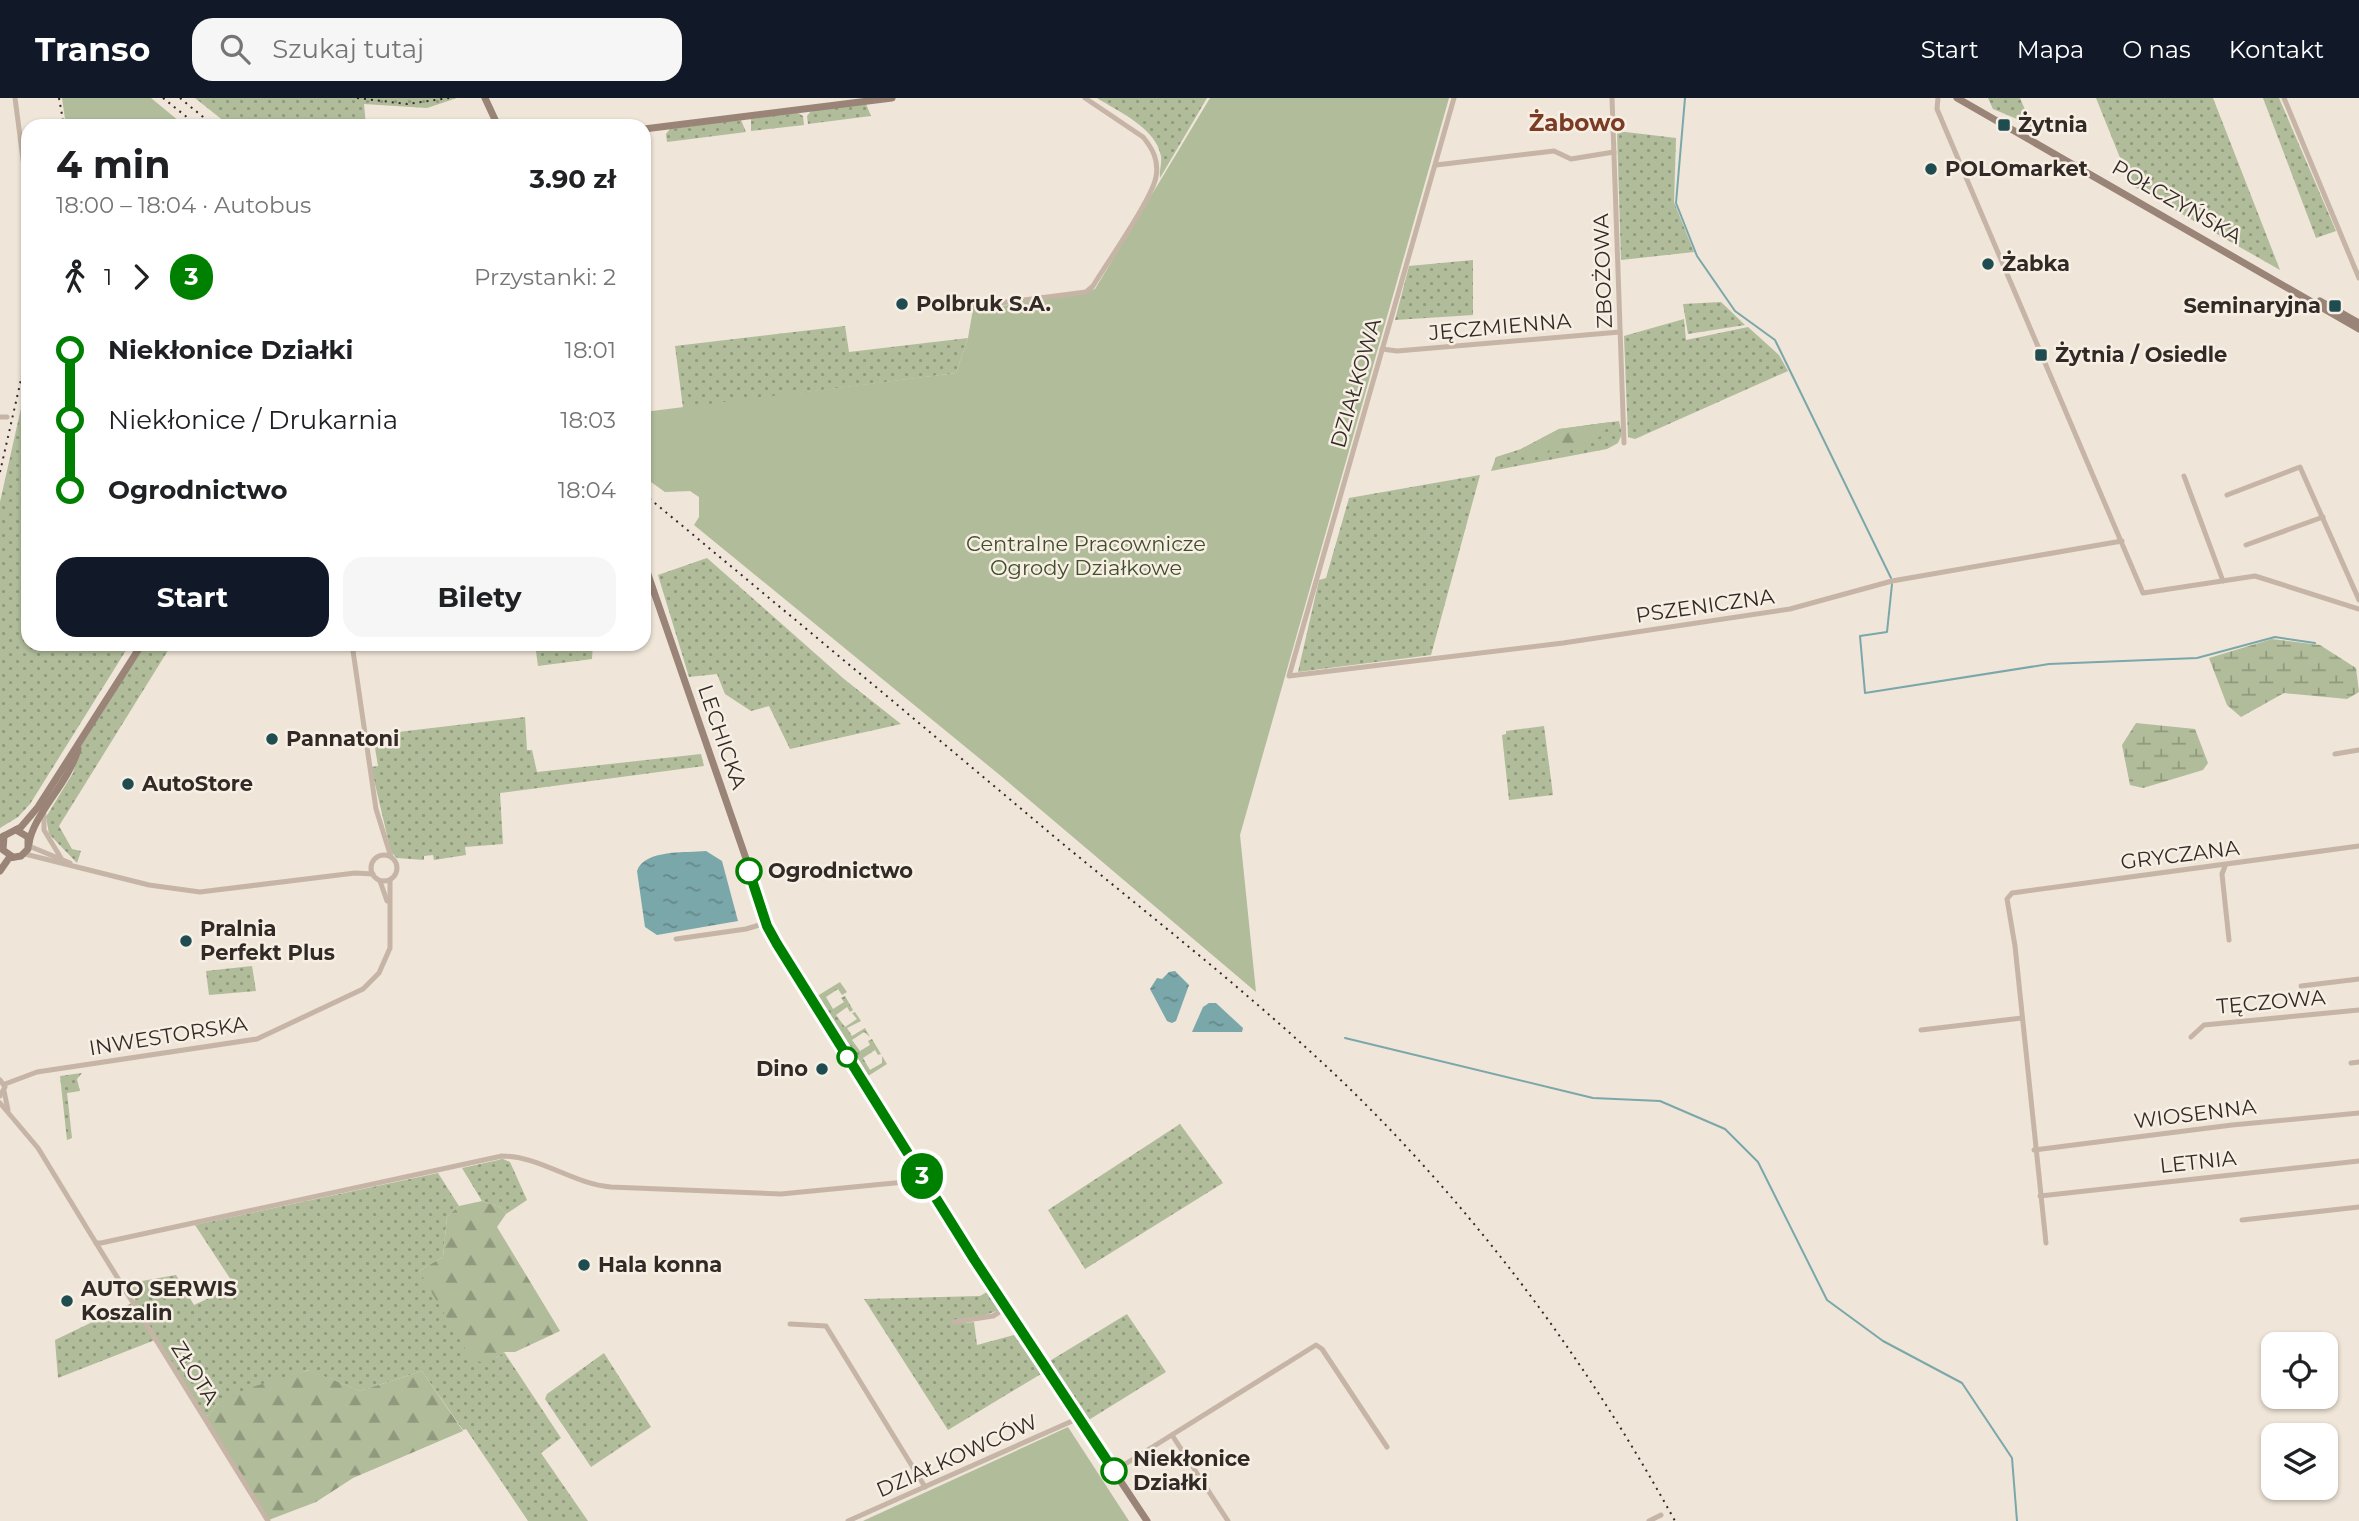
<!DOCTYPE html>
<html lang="pl">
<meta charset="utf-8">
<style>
body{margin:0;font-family:Montserrat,sans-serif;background:#f6f6f6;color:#202124;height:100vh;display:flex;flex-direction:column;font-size:26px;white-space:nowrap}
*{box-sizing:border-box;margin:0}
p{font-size:23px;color:#757577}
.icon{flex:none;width:38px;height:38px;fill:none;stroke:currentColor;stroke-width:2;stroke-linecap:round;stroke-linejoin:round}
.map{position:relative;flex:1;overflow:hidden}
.details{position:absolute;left:21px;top:21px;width:630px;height:532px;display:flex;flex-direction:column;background:#fff;border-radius:21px;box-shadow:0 2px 5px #0004}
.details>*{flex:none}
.badge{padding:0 14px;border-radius:23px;font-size:24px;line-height:46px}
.buttons{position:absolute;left:2261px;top:1234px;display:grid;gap:14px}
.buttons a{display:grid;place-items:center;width:77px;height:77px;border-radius:14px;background:#fff;box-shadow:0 2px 5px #0004;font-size:35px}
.map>.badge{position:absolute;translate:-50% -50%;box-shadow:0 0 0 4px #fff}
.legs{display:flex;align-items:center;gap:10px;height:77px;padding:0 35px;font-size:23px}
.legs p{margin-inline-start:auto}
.headline{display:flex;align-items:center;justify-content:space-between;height:119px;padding:0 35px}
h1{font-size:38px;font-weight:700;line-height:52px}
.button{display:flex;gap:14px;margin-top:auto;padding:14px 35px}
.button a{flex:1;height:80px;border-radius:21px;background:#111827;color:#fff;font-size:28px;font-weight:700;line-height:80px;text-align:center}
.button a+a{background:#f6f6f6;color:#202124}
ul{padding:0 35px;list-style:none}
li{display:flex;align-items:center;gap:24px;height:70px;font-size:26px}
li i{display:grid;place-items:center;width:10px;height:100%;margin:0 9px;background:currentColor}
li i::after{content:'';width:18px;height:18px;margin:-9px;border:5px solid;border-radius:50%;background:#fff}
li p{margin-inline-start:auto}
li:first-child i{background:linear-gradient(#0000 50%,currentColor 0)}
li:last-child i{background:linear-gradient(currentColor 50%,#0000 0)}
header{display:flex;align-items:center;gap:42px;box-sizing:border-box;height:98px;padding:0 35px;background:#111827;color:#fff}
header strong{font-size:33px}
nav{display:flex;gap:38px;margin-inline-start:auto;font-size:24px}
.search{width:490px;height:63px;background:#f6f6f6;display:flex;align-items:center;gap:18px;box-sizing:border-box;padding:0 24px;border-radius:21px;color:#757577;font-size:26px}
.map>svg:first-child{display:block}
.grass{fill:url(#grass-dots)}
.forest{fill:url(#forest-firs)}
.wetland{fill:url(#wetland-marsh)}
.garden{fill:#b0bc9a}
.water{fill:url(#water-ripples)}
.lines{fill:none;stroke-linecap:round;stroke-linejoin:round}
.stream{stroke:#7aa7aa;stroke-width:2}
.street{stroke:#c6b5a6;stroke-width:5}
.secondary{stroke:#998477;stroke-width:7}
.rail{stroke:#322a26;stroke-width:2;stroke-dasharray:2 5;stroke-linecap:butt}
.line-1-casing{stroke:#fff;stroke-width:16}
.line-1{stroke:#008000;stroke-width:10}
.poi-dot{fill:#1f4c50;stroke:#f7efe4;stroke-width:2.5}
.stop-1-dot{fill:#fff;stroke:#008000;stroke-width:3.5}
.labels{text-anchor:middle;stroke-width:5;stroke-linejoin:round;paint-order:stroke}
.poi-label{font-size:21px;font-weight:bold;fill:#322a26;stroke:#f7efe4;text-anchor:start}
.street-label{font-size:21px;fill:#322a26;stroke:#f7efe4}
.park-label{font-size:21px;fill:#414e2c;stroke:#f7efe4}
.stop-label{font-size:21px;font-weight:bold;fill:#322a26;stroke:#f7efe4;text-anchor:start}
.neighbourhood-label{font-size:23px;font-weight:bold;fill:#7b3b25;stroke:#f7efe4}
</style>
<header>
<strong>Transo</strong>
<div class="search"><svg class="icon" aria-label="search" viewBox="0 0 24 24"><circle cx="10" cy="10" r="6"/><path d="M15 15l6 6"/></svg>Szukaj tutaj</div>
<nav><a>Start</a><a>Mapa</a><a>O nas</a><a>Kontakt</a></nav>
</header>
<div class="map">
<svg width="2359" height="1423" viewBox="0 0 2359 1423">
<defs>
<pattern id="grass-dots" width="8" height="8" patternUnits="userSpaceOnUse" patternTransform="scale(1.75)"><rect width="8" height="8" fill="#b0bc9a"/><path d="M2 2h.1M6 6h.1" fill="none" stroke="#90997d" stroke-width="1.8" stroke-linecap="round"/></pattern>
<pattern id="forest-firs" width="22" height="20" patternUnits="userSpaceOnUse" patternTransform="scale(1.75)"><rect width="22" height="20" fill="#b0bc9a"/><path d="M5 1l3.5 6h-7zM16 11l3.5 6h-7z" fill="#90997d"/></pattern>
<pattern id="wetland-marsh" width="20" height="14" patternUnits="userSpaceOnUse" patternTransform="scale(1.75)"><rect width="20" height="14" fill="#b0bc9a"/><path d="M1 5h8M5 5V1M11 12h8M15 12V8" fill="none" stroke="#90997d"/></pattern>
<pattern id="water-ripples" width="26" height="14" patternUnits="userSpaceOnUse" patternTransform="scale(1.75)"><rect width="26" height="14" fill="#7aa7aa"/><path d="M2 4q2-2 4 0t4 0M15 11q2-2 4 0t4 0" fill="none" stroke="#65888a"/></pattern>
</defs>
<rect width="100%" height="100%" fill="#efe5d8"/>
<!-- grass -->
<g class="grass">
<path d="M195,0H457L427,10L364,6L366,28L318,25V28H230Z"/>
<path d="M1097,0H1207L1160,80C1159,73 1162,65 1161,58C1156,30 1119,14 1097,0Z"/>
<path d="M1988,0H2020L2035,35L2017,21L1993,11Z"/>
<path d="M2096,0H2213L2280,172L2131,87Z"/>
<path d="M2263,0H2279L2336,133L2316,140Z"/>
<path d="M866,6L871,18L808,26L807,18L811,13Z"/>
<path d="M798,15L803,18L804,27L751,33V21Z"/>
<path d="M741,22L746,34L667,44L666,36L670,31Z"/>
<path d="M1617,33L1676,40L1674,104L1694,154L1621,162Z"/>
<path d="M1473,162V217L1395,222L1409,168Z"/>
<path d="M1721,204L1745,227L1688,236L1683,206Z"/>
<path d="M1684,221L1686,242L1748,229L1779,257L1788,273L1635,341L1628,339L1624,238Z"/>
<path d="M845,228L849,254L968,240L956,275L683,310L675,248Z"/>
<path d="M28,279V546H130L30,706L18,719L0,730V404Z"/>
<path d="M1619,323L1622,336L1618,345L1607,351L1491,373L1496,359L1521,351L1559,331Z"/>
<path d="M1480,377L1431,557L1298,574L1319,482L1326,480L1349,400Z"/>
<path d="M707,460L844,581L901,626L790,651L769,608L751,613L725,596L717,576L689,579L658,477Z"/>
<path d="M146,546H172L59,728L72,751L81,753L77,765L49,736L46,719L73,675L81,647Z"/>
<path d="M535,546H593L592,561L538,568Z"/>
<path d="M525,619L527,652H532L537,674L701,656L704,668L500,695L503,746L465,749L466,757L434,762L433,757L424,758V762L397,760L391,754L371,669L378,668L373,637Z"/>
<path d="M1544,628L1553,697L1509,702L1502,637L1506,636V633Z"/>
<path d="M252,868L256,893L209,897L206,873Z"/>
<path d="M840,884L847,894L842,897L838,891L826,899L833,911L844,904L841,900L845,898L853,912L850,914L847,909L836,917L845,929L857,921L852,915L855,914L861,923L847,930L852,938L865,930L870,939L864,934L852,942L860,953L870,947L868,943L872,941L881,956L878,957L875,952L863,960L870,972L882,965V958L887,966L865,980L814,900Z"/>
<path d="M82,975L77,981L80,993L67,995L72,1040L67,1042L60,978Z"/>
<path d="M1180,1026L1223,1085L1085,1171L1048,1112Z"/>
<path d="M503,1061L510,1064L527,1102L506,1116L500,1109L482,1103L462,1070Z"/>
<path d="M438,1075L459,1108L447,1119L443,1159L419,1173L435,1196L496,1260L504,1254L561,1340L541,1355L588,1423H528L466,1331L463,1332L422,1273L360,1293L308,1272L217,1306L209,1317L202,1319L155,1242L58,1280L55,1242L130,1206L135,1202L125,1186L176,1177L194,1207L235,1188L195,1127Z"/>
<path d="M987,1194L999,1212L964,1225L974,1224L977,1247L1014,1237L1041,1276L948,1332L864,1201L980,1198Z"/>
<path d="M1127,1216L1166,1274L1087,1323L1048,1264Z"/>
<path d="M604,1255L651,1329L591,1369L545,1301L547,1296Z"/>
</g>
<!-- forest -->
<g class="forest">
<path d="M1611,324L1601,338L1577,350L1518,359L1521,351L1559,331Z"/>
<path d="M482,1103L500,1109L506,1116L497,1129L560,1233L515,1254H504L496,1260L480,1264L470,1259L419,1173L443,1159L447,1119L459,1108Z"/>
<path d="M309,1272L360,1293L422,1273L463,1333L353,1380L316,1404L266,1423L202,1319L209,1317L217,1306L249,1290Z"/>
</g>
<!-- wetland -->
<g class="wetland">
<path d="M2272,541L2320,547L2356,570L2359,594L2347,601L2284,595L2241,619L2227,607L2209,560Z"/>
<path d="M2136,625L2195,631L2208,665L2203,672L2143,690L2130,687L2122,647Z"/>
</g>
<!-- garden -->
<g class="garden">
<path d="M62,0H151L185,28H66Z"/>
<path d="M1210,0H1449L1240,737L1256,894L1001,678L694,427L699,419V399L690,393L665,394L644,379V314L956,275L968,240L973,211L1009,207L1095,191Z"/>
<path d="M1068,1329L1129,1423H863L865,1422Z"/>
</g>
<!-- water -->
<g class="water">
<path d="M706,753L722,763L738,823L657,837L645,829L637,773C644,751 687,755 706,753Z"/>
<path d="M1175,873L1189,887L1176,923L1172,925L1167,923L1150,891L1157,880L1162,881L1169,874Z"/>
<path d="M1209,905H1216L1243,930L1242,934H1192L1203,909Z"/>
</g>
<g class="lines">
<!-- stream -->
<g class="stream">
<path d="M1685,0L1676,105L1697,158L1735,213L1775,242L1891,480"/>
<path d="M1892,486L1887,534L1860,538L1865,595L2049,566L2197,560L2275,539L2315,545"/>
<path d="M1345,940L1593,1000L1660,1003L1725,1031L1758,1064L1827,1202L1883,1243L1962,1285L2012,1360L2017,1423"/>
</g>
<!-- street -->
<g class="street">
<path d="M15,0L24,69"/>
<path d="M1454,0L1289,578L1563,545L1790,511L1892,483L2122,443"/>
<path d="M1612,0L1624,345"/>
<path d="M1938,0L1937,11L1962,70L2143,495L2255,478L2359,511"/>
<path d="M2284,0L2359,180"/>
<path d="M480,28L496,23"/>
<path d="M1436,67L1554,53L1571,61L1614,54"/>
<path d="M968,209L1086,194L1093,188C1107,165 1152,101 1156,79C1159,63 1153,51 1143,39L1085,0"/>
<path d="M1382,251L1397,253L1620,234"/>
<path d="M0,319H7"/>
<path d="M2184,378L2223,483"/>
<path d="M2227,397L2300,369L2359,502"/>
<path d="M2246,447L2323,419"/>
<path d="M352,546L376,711L391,759"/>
<path d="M2335,656L2359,652"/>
<path d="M44,716V732L61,760"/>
<path d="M29,748L70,765"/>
<path d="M25,756L149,787L200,794L355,775L373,776"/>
<circle cx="384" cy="770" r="13"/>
<path d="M2225,768L2222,776L2229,842"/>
<path d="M380,783L387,803"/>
<path d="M676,841L746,831L766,825"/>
<path d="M2301,888L2359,881"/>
<path d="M1921,932L2022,920"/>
<path d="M2191,939L2204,927L2359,912"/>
<path d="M2351,965L2359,964"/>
<path d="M0,982L5,989L0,998"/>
<path d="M5,986L37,974L257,941L363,891L379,875L390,850V782"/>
<path d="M4,993L8,1012"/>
<path d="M0,1005L38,1050L96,1145H101L502,1058C540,1058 573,1086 611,1089L781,1096L915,1083L922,1079"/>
<path d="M2034,1052L2232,1027L2359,1015"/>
<path d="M2040,1098L2359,1063"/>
<path d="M2242,1122L2359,1109"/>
<path d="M96,1145L268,1423"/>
<path d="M2046,1145L2015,848L2007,801L2012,795L2359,748"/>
<path d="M954,1224L993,1218L1006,1210"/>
<path d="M790,1226L826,1228L925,1389"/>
<path d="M1172,1337L1228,1423"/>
<path d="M1114,1373L1316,1247L1322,1251L1387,1349"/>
<path d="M848,1423L1079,1320"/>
<path d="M1649,1423L1661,1417"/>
</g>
<!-- secondary -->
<g class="secondary">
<path d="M485,0L498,28"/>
<path d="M1957,0L2359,231"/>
<path d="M644,31L892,0"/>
<path d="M2320,203L2359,225"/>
<path d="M644,465L772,836L973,1161L1147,1423"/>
<path d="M4,738L3,752L13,759"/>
<path d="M0,740L21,729L38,709L142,546"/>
<path d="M29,746C32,718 69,685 78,651"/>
<path d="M0,773L9,760L21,758L28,751V739L16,732"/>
</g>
<!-- rail -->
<g class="rail">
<path d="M59,0L64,28"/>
<path d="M163,0L198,28"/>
<path d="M180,0L214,28"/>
<path d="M357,0L407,6L449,0"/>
<path d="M298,26L299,28"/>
<path d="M0,374L28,251"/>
<path d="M644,396C780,509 916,622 1051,736C1151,819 1255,899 1348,989C1479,1117 1587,1263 1675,1423"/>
</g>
</g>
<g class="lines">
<!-- line-1 casing -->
<g class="line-1-casing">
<path id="line-1" d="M749,773L767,828L777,846L974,1161L1114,1373"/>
</g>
<!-- line-1 -->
<use href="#line-1" class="line-1"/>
</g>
<!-- markers -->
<g class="poi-dot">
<rect x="1997" y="20" width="14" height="14" rx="3.5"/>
<circle cx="1931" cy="71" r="7"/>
<circle cx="1988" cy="166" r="7"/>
<circle cx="902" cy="206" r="7"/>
<rect x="2328" y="201" width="14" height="14" rx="3.5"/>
<rect x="2034" y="250" width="14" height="14" rx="3.5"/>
<circle cx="272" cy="641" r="7"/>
<circle cx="128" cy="686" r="7"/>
<circle cx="186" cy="843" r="7"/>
<circle cx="822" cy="971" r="7"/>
<circle cx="584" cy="1167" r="7"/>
<circle cx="67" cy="1203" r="7"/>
</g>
<g class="stop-1-dot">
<circle cx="749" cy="773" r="12"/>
<circle cx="847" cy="959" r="9"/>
<circle cx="1114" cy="1373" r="12"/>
</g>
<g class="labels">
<!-- poi labels -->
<g class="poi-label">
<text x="2018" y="34">Żytnia</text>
<text x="1945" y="78">POLOmarket</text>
<text x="2002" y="173">Żabka</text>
<text x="916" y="213">Polbruk S.A.</text>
<text x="2321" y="215" text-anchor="end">Seminaryjna</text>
<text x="2055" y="264">Żytnia / Osiedle</text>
<text x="286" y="648">Pannatoni</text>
<text x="142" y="693">AutoStore</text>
<text x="200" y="838">Pralnia<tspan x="200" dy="24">Perfekt Plus</tspan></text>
<text x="808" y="978" text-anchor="end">Dino</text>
<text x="598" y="1174">Hala konna</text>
<text x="81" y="1198">AUTO SERWIS<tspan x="81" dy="24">Koszalin</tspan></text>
</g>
<!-- street labels -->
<g class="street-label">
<text transform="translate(2177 104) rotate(30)" y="7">POŁCZYŃSKA</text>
<text transform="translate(1603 173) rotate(-92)" y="7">ZBOŻOWA</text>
<text transform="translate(1500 229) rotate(-5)" y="7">JĘCZMIENNA</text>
<text transform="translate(1356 285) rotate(-74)" y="7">DZIAŁKOWA</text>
<text transform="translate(1705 508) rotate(-8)" y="7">PSZENICZNA</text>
<text transform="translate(722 639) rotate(71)" y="7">LECHICKA</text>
<text transform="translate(2180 757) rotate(-7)" y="7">GRYCZANA</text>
<text transform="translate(2271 904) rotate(-5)" y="7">TĘCZOWA</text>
<text transform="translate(168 938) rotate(-9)" y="7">INWESTORSKA</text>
<text transform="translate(2195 1016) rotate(-7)" y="7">WIOSENNA</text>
<text transform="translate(2198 1064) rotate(-6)" y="7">LETNIA</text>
<text transform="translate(195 1275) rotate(58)" y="7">ZŁOTA</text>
<text transform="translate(957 1358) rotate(-24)" y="7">DZIAŁKOWCÓW</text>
</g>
<!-- park labels -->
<g class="park-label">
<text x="1086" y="453">Centralne Pracownicze<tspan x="1086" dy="24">Ogrody Działkowe</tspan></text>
</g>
<!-- stop labels -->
<g class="stop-label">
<text x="768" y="780">Ogrodnictwo</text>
<text x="1133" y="1368">Niekłonice<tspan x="1133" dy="24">Działki</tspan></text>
</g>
<!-- neighbourhood labels -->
<g class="neighbourhood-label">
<text x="1577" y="33">Żabowo</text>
</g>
</g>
</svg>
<div class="buttons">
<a><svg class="icon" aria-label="locate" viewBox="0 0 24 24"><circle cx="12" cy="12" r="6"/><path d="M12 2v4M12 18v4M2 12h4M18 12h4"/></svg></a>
<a><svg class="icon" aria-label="layers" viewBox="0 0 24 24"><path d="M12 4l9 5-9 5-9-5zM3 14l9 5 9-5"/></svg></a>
</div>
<b class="badge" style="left:922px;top:1078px;background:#008000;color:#fff">3</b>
<section class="details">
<div class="headline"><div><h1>4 min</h1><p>18:00 – 18:04 · Autobus</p></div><b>3.90 zł</b></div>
<div class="legs"><svg class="icon" aria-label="walk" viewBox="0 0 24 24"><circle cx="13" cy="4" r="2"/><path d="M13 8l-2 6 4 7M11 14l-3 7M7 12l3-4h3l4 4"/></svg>1<svg class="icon" aria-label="forward" viewBox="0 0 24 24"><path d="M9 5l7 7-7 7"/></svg><b class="badge" style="background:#008000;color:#fff">3</b><p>Przystanki: 2</p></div>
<ul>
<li><i style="color:#008000"></i><b>Niekłonice Działki</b><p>18:01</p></li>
<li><i style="color:#008000"></i><span>Niekłonice / Drukarnia</span><p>18:03</p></li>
<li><i style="color:#008000"></i><b>Ogrodnictwo</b><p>18:04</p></li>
</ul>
<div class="button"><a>Start</a><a>Bilety</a></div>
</section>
</div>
